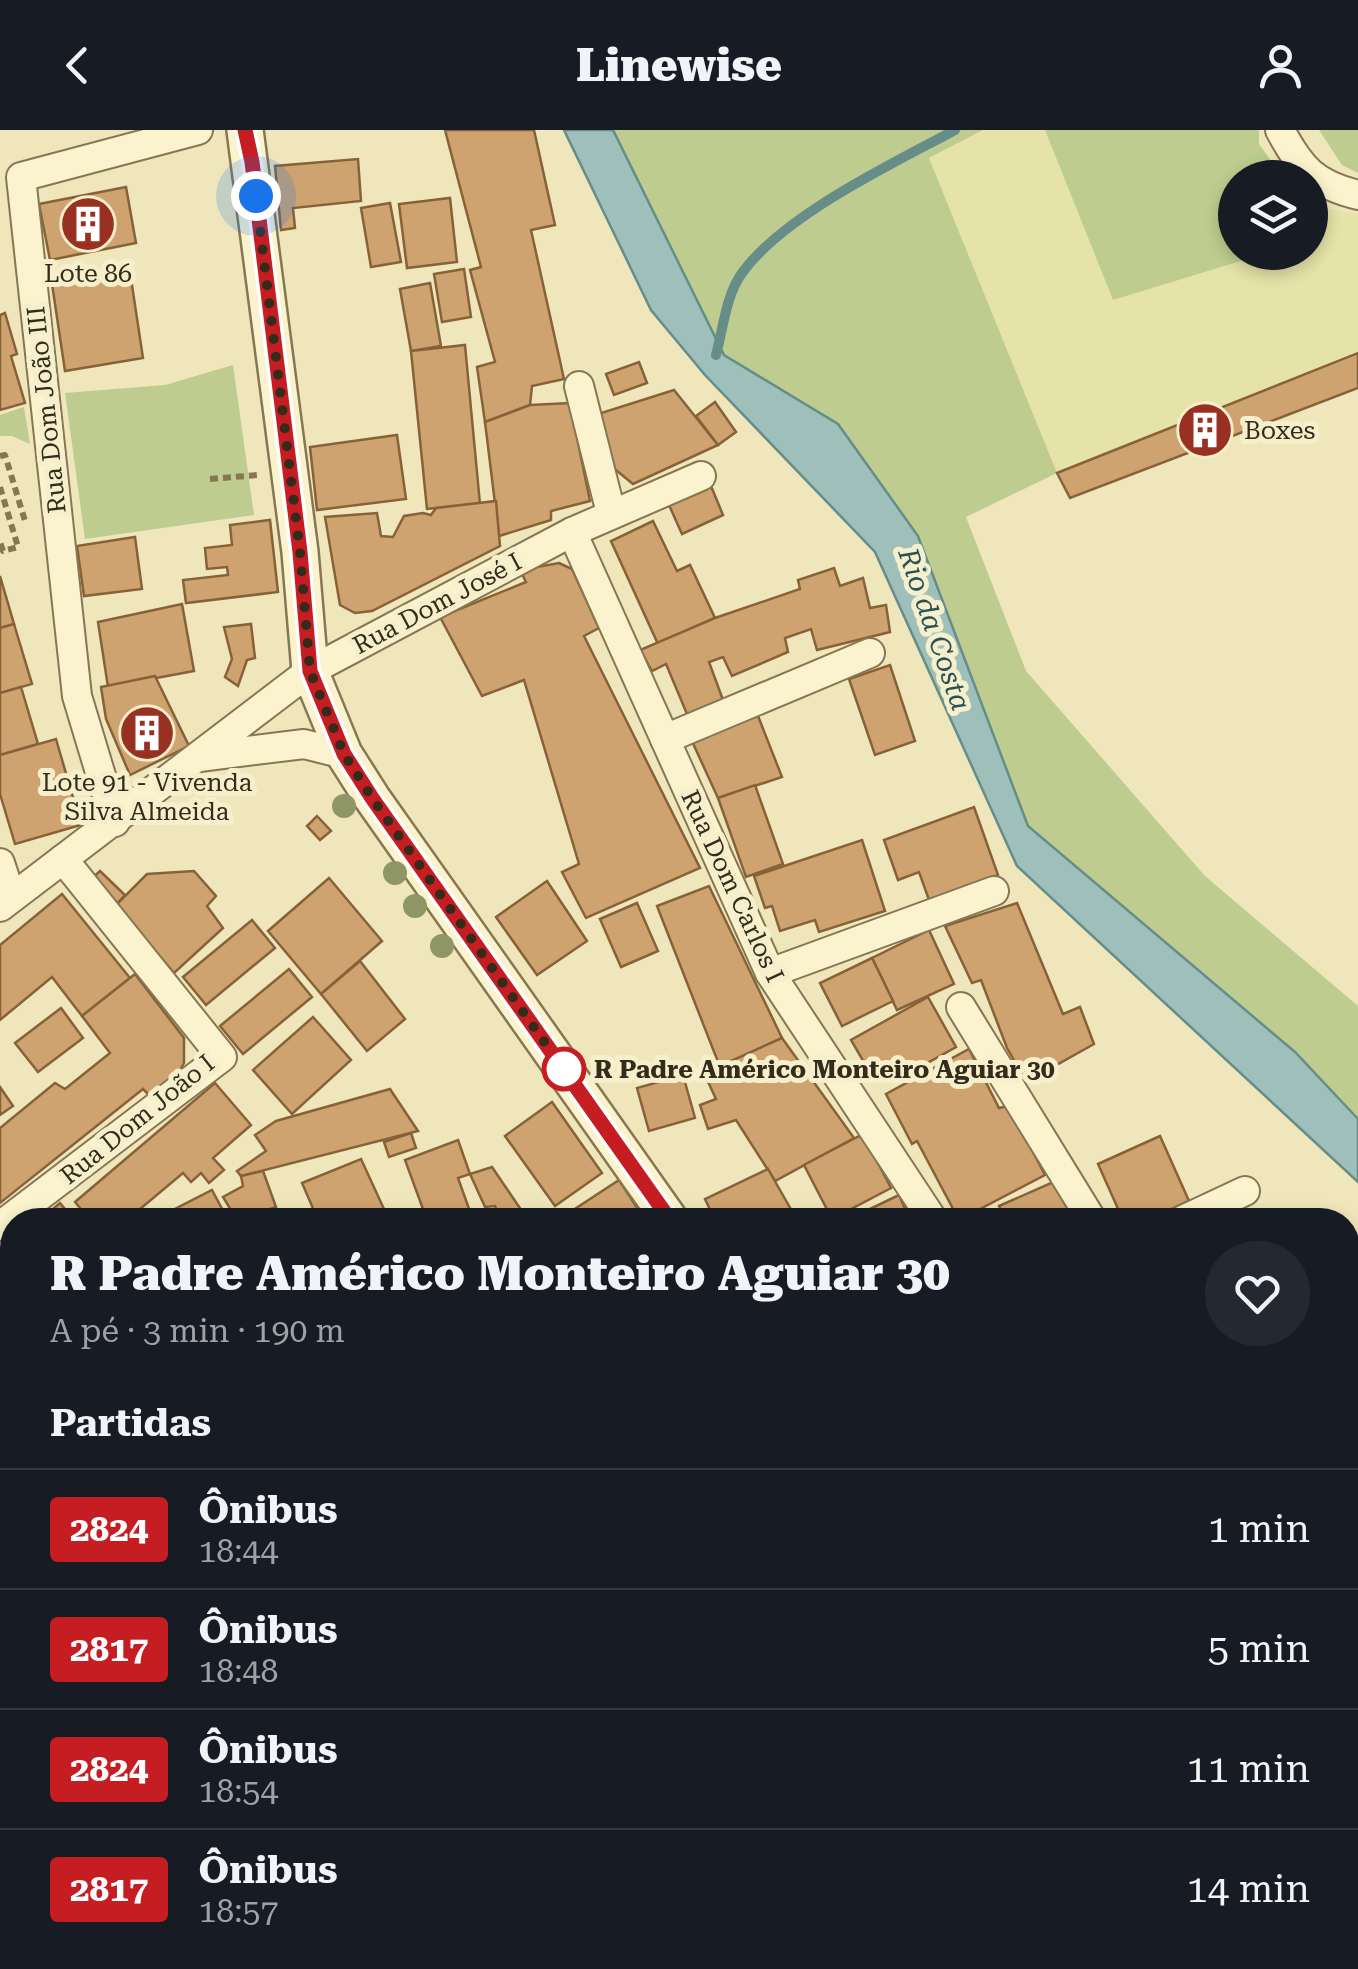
<!DOCTYPE html>
<html lang="pt">
<meta charset="utf-8">
<style>
body{margin:0;font-family:"Roboto Serif",serif;background:#242831;color:#f1f3f6;height:100vh;display:flex;flex-direction:column;font-size:38px;white-space:nowrap}
*{box-sizing:border-box;margin:0}
p{font-size:32px;color:#9ea1a6}
.icon{flex:none;width:55px;height:55px;fill:none;stroke:currentColor;stroke-width:2;stroke-linecap:round;stroke-linejoin:round}
.map{position:relative;flex:1;overflow:hidden}
.side{position:absolute;left:0px;top:1078px;width:1360px;height:762px;display:flex;flex-direction:column;background:#171b24;border-radius:40px 40px 0 0;box-shadow:0 5px 15px #0003}
.side>*{flex:none}
.badge{padding:0 20px;border-radius:8px;font-size:35px;line-height:65px}
.controls{position:absolute;left:1218px;top:30px;display:grid;gap:20px}
.controls a{display:grid;place-items:center;width:110px;height:110px;border-radius:50%;background:#171b24;box-shadow:0 5px 15px #0003;font-size:50px}
.you{position:absolute;width:50px;height:50px;margin:-25px;border:8px solid #fff;border-radius:50%;background:#1a73e8;box-shadow:0 0 0 15px #1a73e833}
.map>.badge{position:absolute;translate:-50% -50%;box-shadow:0 0 0 5px #fff}
h2{padding:0 50px;font-size:38px;line-height:90px}
.round{display:grid;place-items:center;flex:none;width:105px;height:105px;border-radius:52px;background:#242831}
.headline{display:flex;align-items:center;justify-content:space-between;height:170px;padding:0 50px}
h1{font-size:48px;font-weight:800;line-height:75px}
ul{padding:0;list-style:none}
li{display:flex;align-items:center;gap:30px;height:120px;padding:0 50px;border-top:2px solid #363941}
li div{flex:1}
li b{display:block;font-size:38px}
li em{font-style:normal}
li .badge{min-width:110px;font-weight:700;text-align:center}
header{display:flex;justify-content:space-between;align-items:center;height:130px;padding:0 50px;background:#171b24;font-size:45px;font-weight:800}
.map>svg:first-child{display:block}
.farmland{fill:#e5e3a8}
.green{fill:#becd8f}
.water{fill:#9fc0ba;stroke:#678d89;stroke-width:2.5}
.lines{fill:none;stroke-linecap:round;stroke-linejoin:round}
.stream{stroke:#678d89;stroke-width:10}
.building{fill:#cfa36f;stroke:#876239;stroke-width:2.5}
.minor-casing{stroke:#877654;stroke-width:32}
.tertiary-casing{stroke:#877654;stroke-width:40}
.path{stroke:#877654;stroke-width:6;stroke-dasharray:8 5;stroke-linecap:butt}
.minor{stroke:#faf3ce;stroke-width:28}
.tertiary{stroke:#faf3ce;stroke-width:35}
.tree{fill:#8e9566}
.line-casing{stroke:#fff;stroke-width:22}
.line{stroke:#c61d23;stroke-width:15}
.walk{stroke:#352b1a;stroke-width:10;stroke-dasharray:0 18}
.stop-dot{fill:#fff;stroke:#c61d23;stroke-width:5}
.labels{text-anchor:middle;stroke-width:10;stroke-linejoin:round;paint-order:stroke}
.poi-label{font-size:25px;fill:#352b1a;stroke:#f6efcb}
.street-label{font-size:25px;fill:#352b1a;stroke:#f6efcb}
.stop-label{font-size:25px;font-weight:bold;fill:#352b1a;stroke:#f6efcb;text-anchor:start}
.water-label{font-size:28px;font-style:italic;fill:#285356;stroke:#f6efcb}
</style>
<header><svg class="icon" aria-label="back" viewBox="0 0 24 24"><path d="M15 5l-7 7 7 7"/></svg>Linewise<svg class="icon" aria-label="person" viewBox="0 0 24 24"><circle cx="12" cy="8" r="4"/><path d="M4 21q1-7 8-7t8 7"/></svg></header>
<div class="map">
<svg width="1358" height="1839" viewBox="0 0 1358 1839">
<rect width="100%" height="100%" fill="#efe6bb"/>
<!-- farmland -->
<path class="farmland" d="M983,0H1045L1113,170L1267,123L1310,122V75L1358,84V221L1057,343L929,28Z"/>
<!-- green -->
<g class="green">
<path d="M613,0H983L929,28L1057,343L966,387L1026,541L1205,746L1358,876V989L1295,922L1028,696L918,406L838,294L724,225Z"/>
<path d="M1045,0H1259V14L1283,47L1235,48V122L1267,123L1113,170Z"/>
<path d="M1319,0H1358V43L1342,35Z"/>
<path d="M233,235L254,385L85,409L65,263L165,255Z"/>
<path d="M24,277L30,314L12,306H0V285Z"/>
<path d="M1358,1549V1839H1319L1316,1828H1348V1584Z"/>
</g>
<!-- water -->
<g class="water">
<path d="M564,0H613L724,225L838,294L918,406L1028,696L1295,922L1358,989V1052L1017,736L875,422L705,245L651,180Z"/>
<path d="M1358,1434V1549L1348,1584V1472Z"/>
</g>
<g class="lines">
<!-- stream -->
<g class="stream">
<path d="M716,225C723,199 726,165 742,143C784,85 892,34 955,0"/>
<path d="M1348,1721L1358,1712"/>
</g>
</g>
<!-- building -->
<g class="building">
<path d="M445,0H534L555,95L531,100L564,249L532,256L530,275L485,292L477,237L495,232L470,140L481,137Z"/>
<path d="M358,29L361,71L293,78L295,98L281,100L275,36Z"/>
<path d="M126,57L136,113L50,130L39,74Z"/>
<path d="M450,68L457,132L407,138L399,74Z"/>
<path d="M390,73L401,132L371,137L361,78Z"/>
<path d="M464,139L471,187L442,192L434,144Z"/>
<path d="M130,142L143,228L65,241L52,154Z"/>
<path d="M430,153L441,216L411,221L400,159Z"/>
<path d="M5,183L17,224L11,226L25,273L0,280V185Z"/>
<path d="M465,215L480,374L427,379L411,221Z"/>
<path d="M1358,223V258L1070,368L1057,343Z"/>
<path d="M639,232L647,253L614,265L606,244Z"/>
<path d="M674,260L718,315L633,354L611,336L598,284Z"/>
<path d="M715,272L736,302L718,315L696,286Z"/>
<path d="M570,273L590,371L551,381V390L499,406L485,292L530,275Z"/>
<path d="M397,305L406,369L317,380L310,317Z"/>
<path d="M711,356L723,385L682,404L669,375Z"/>
<path d="M496,371L500,416L372,481L355,483L340,475L325,387L377,383L381,406L393,407L404,386L423,383L431,385L436,378Z"/>
<path d="M270,390L278,462L186,473L183,450L228,445L227,437L207,439L205,418L232,415L230,395Z"/>
<path d="M653,391L677,441L690,435L715,488L658,514L611,411Z"/>
<path d="M135,407L142,459L84,466L77,416Z"/>
<path d="M559,433L572,439L599,498L584,506L700,738L586,788L562,742L579,734L524,550L482,566L440,487L526,452L520,440Z"/>
<path d="M834,438L840,456L863,448L870,478L886,475L890,502L817,520L811,499L785,508L788,522L732,546L723,527L709,532L723,570L687,584L666,534L652,541L640,520L715,488L800,459L798,450Z"/>
<path d="M0,446L14,494L0,498Z"/>
<path d="M182,474L194,541L108,557L98,492Z"/>
<path d="M14,494L32,554L0,563V498Z"/>
<path d="M251,494L255,528L247,530L238,556L225,547L232,529L224,497Z"/>
<path d="M890,535L915,611L875,625L849,549Z"/>
<path d="M155,546L189,616L130,645L106,589L101,557Z"/>
<path d="M21,557L38,614L0,625V563Z"/>
<path d="M758,586L782,647L718,668L691,609Z"/>
<path d="M56,609L81,695L15,714L0,664V625Z"/>
<path d="M755,655L783,734L746,747L718,668Z"/>
<path d="M974,677L998,745L929,770L919,742L898,750L884,710Z"/>
<path d="M317,686L331,701L320,710L307,696Z"/>
<path d="M862,710L885,781L819,802L815,790L780,801L772,776L765,778L754,746Z"/>
<path d="M100,741L125,765L116,775L90,750Z"/>
<path d="M194,741L216,766L207,776L223,798L174,843L116,775L147,744Z"/>
<path d="M329,748L382,811L321,864L268,801Z"/>
<path d="M547,751L587,811L537,845L496,787Z"/>
<path d="M709,756L782,908L720,937L657,776Z"/>
<path d="M62,764L130,848L82,886L52,847L0,890V815Z"/>
<path d="M637,773L658,821L621,837L600,789Z"/>
<path d="M1017,773L1063,884L1080,877L1094,914L1051,938L1048,933L1023,946L1007,918L981,850L972,853L945,796Z"/>
<path d="M252,790L275,818L206,875L183,847Z"/>
<path d="M929,800L954,854L897,880L872,828Z"/>
<path d="M872,828L893,871L842,896L820,853Z"/>
<path d="M360,831L405,889L367,921L321,864Z"/>
<path d="M289,839L312,867L243,924L220,896Z"/>
<path d="M135,844L184,908V933L179,942L149,965L143,959L0,1073V998L55,953L65,959L110,923L82,886Z"/>
<path d="M928,867L956,917L913,941L910,936L895,945L890,936L872,946L851,910Z"/>
<path d="M61,878L83,908L38,942L15,913Z"/>
<path d="M313,887L351,930L292,984L253,940Z"/>
<path d="M782,908L854,1008L775,1051L736,990L708,999L700,975L716,969L704,943Z"/>
<path d="M969,919L999,978L1009,976L1045,1045L959,1090L917,1011L912,1014L886,964Z"/>
<path d="M683,945L695,988L649,1001L637,958Z"/>
<path d="M215,953L251,995L213,1028L224,1040L209,1053L201,1043L191,1052L183,1043L127,1090H90L75,1072Z"/>
<path d="M0,957L13,976L0,985Z"/>
<path d="M390,959L418,1001L241,1046L237,1041L266,1021L255,1005L276,991Z"/>
<path d="M552,972L602,1043L555,1076L505,1006Z"/>
<path d="M411,1003L416,1018L389,1027L384,1012Z"/>
<path d="M863,1004L891,1058L832,1089L804,1035Z"/>
<path d="M1160,1006L1189,1071L1148,1090H1123L1098,1034Z"/>
<path d="M458,1010L470,1044L458,1048L473,1090L488,1084L490,1090H427L405,1030Z"/>
<path d="M361,1029L389,1090H318L302,1053Z"/>
<path d="M492,1037L528,1090H501L495,1076L485,1077L470,1044Z"/>
<path d="M768,1039L797,1090H715L705,1069Z"/>
<path d="M263,1041L276,1077L237,1090L223,1067L243,1056L241,1046Z"/>
<path d="M619,1050L645,1090H558Z"/>
<path d="M1058,1050L1075,1090H1005L999,1076Z"/>
<path d="M212,1060L228,1090H173L169,1082Z"/>
<path d="M899,1065L910,1090H847Z"/>
<path d="M60,1073L74,1090H40Z"/>
<path d="M12,1111V1137L0,1123Z"/>
<path d="M1350,1114L1358,1133V1187L1348,1191Z"/>
<path d="M0,1131L12,1146V1164L0,1174Z"/>
<path d="M0,1185L12,1200V1221L0,1232Z"/>
<path d="M4,1317L12,1331V1431L0,1409V1319Z"/>
<path d="M0,1433L12,1453V1500L0,1480Z"/>
<path d="M0,1480L12,1500V1545L0,1552Z"/>
<path d="M12,1596V1688L0,1663V1603Z"/>
<path d="M0,1736L12,1760V1821L0,1828Z"/>
<path d="M50,1828L55,1839H24Z"/>
<path d="M84,1828H144L148,1839H89Z"/>
<path d="M384,1828H406L410,1839H342Z"/>
<path d="M617,1828H646L648,1839H578L577,1837Z"/>
<path d="M711,1828H768L771,1839H714Z"/>
<path d="M812,1828H861L815,1838Z"/>
<path d="M1178,1828H1243L1245,1838L1181,1839Z"/>
</g>
<g class="lines">
<!-- minor casing -->
<g class="minor-casing">
<g id="minor">
<path d="M1280,0C1301,39 1314,54 1358,65"/>
<path d="M579,256L611,383"/>
<path d="M572,402L770,843L933,1090"/>
<path d="M665,609L870,523"/>
<path d="M199,627L304,614L344,624"/>
<path d="M115,692L77,566L21,47L198,0"/>
<path d="M0,733L11,767"/>
<path d="M0,777L310,541L572,402L701,346"/>
<path d="M770,843L994,761"/>
<path d="M961,877L1092,1090"/>
<path d="M1183,1090L1245,1061"/>
<path d="M0,1096L222,927L63,729"/>
<path d="M1,1259L12,1279"/>
<path d="M0,1588L12,1581"/>
<path d="M0,1710L12,1733"/>
<path d="M64,1828L71,1839"/>
<path d="M310,1828L313,1839"/>
<path d="M553,1828L556,1839"/>
<path d="M783,1828L786,1839"/>
<path d="M919,1839L975,1828"/>
</g>
</g>
<!-- tertiary casing -->
<g class="tertiary-casing">
<g id="tertiary">
<path d="M245,0L300,422L310,541L344,624L372,668L670,1090"/>
<path d="M1042,1828L1043,1839"/>
</g>
</g>
<!-- path -->
<g class="path">
<path d="M0,326L5,325L25,391"/>
<path d="M210,349L258,345"/>
<path d="M0,357L18,417L3,421L0,412"/>
</g>
<!-- minor -->
<use href="#minor" class="minor"/>
<!-- tertiary -->
<use href="#tertiary" class="tertiary"/>
</g>
<!-- trees -->
<g class="tree">
<circle cx="344" cy="676" r="12"/>
<circle cx="395" cy="743" r="12"/>
<circle cx="415" cy="776" r="12"/>
<circle cx="442" cy="816" r="12"/>
</g>
<g class="lines">
<!-- line casing -->
<g class="line-casing">
<path id="line" d="M245,0L252,32L300,422L310,541L344,624L372,668L670,1090"/>
</g>
<!-- line -->
<use href="#line" class="line"/>
<!-- walk -->
<path class="walk" d="M256,66L300,422L310,541L344,624L372,668L574,954L564,939"/>
</g>
<!-- icons -->
<defs>
<g id="building-disc" transform="scale(2.875)"><circle r="9.5" fill="#983122" stroke="#f6efcb"/><path d="M-4-6H4V6H1V3H-1V6H-4ZM-2.5-4.3h1.7v1.8h-1.7ZM.8-4.3h1.7v1.8H.8ZM-2.5-1h1.7V.8h-1.7ZM.8-1h1.7V.8H.8Z" fill="#fff"/></g>
</defs>
<g fill-rule="evenodd">
<use href="#building-disc" x="88" y="94"/>
<use href="#building-disc" x="1205" y="300"/>
<use href="#building-disc" x="147" y="603"/>
</g>
<!-- markers -->
<circle class="stop-dot" cx="564" cy="939" r="20"/>
<g class="labels">
<!-- poi labels -->
<g class="poi-label">
<text x="88" y="152">Lote 86</text>
<text x="1244" y="309" text-anchor="start">Boxes</text>
<text x="147" y="661">Lote 91 - Vivenda<tspan x="147" dy="29">Silva Almeida</tspan></text>
</g>
<!-- street labels -->
<g class="street-label">
<text transform="translate(46 280) rotate(-96)" y="9">Rua Dom João III</text>
<text transform="translate(437 473) rotate(-28)" y="9">Rua Dom José I</text>
<text transform="translate(733 756) rotate(65)" y="9">Rua Dom Carlos I</text>
<text transform="translate(137 989) rotate(-39)" y="9">Rua Dom João I</text>
</g>
<!-- stop labels -->
<g class="stop-label">
<text x="594" y="948">R Padre Américo Monteiro Aguiar 30</text>
</g>
<!-- water labels -->
<g class="water-label">
<text transform="translate(935 499) rotate(71)" y="10">Rio da Costa</text>
</g>
</g>
</svg>
<div class="controls">
<a><svg class="icon" aria-label="layers" viewBox="0 0 24 24"><path d="M12 4l9 5-9 5-9-5zM3 14l9 5 9-5"/></svg></a>
</div>
<div class="you" style="left:256px;top:66px"></div>
<section class="side">
<div class="headline"><div><h1>R Padre Américo Monteiro Aguiar 30</h1><p>A pé · 3 min · 190 m</p></div><a class="round"><svg class="icon" aria-label="heart" viewBox="0 0 24 24"><path d="M12 20l-8-8c-3-5 5-10 8-4 3-6 11-1 8 4z"/></svg></a></div>
<h2>Partidas</h2>
<ul>
<li><span class="badge" style="background:#c61d23;color:#fff">2824</span><div><b>Ônibus</b><p>18:44</p></div><em>1 min</em></li>
<li><span class="badge" style="background:#c61d23;color:#fff">2817</span><div><b>Ônibus</b><p>18:48</p></div><em>5 min</em></li>
<li><span class="badge" style="background:#c61d23;color:#fff">2824</span><div><b>Ônibus</b><p>18:54</p></div><em>11 min</em></li>
<li><span class="badge" style="background:#c61d23;color:#fff">2817</span><div><b>Ônibus</b><p>18:57</p></div><em>14 min</em></li>
</ul>
</section>
</div>
